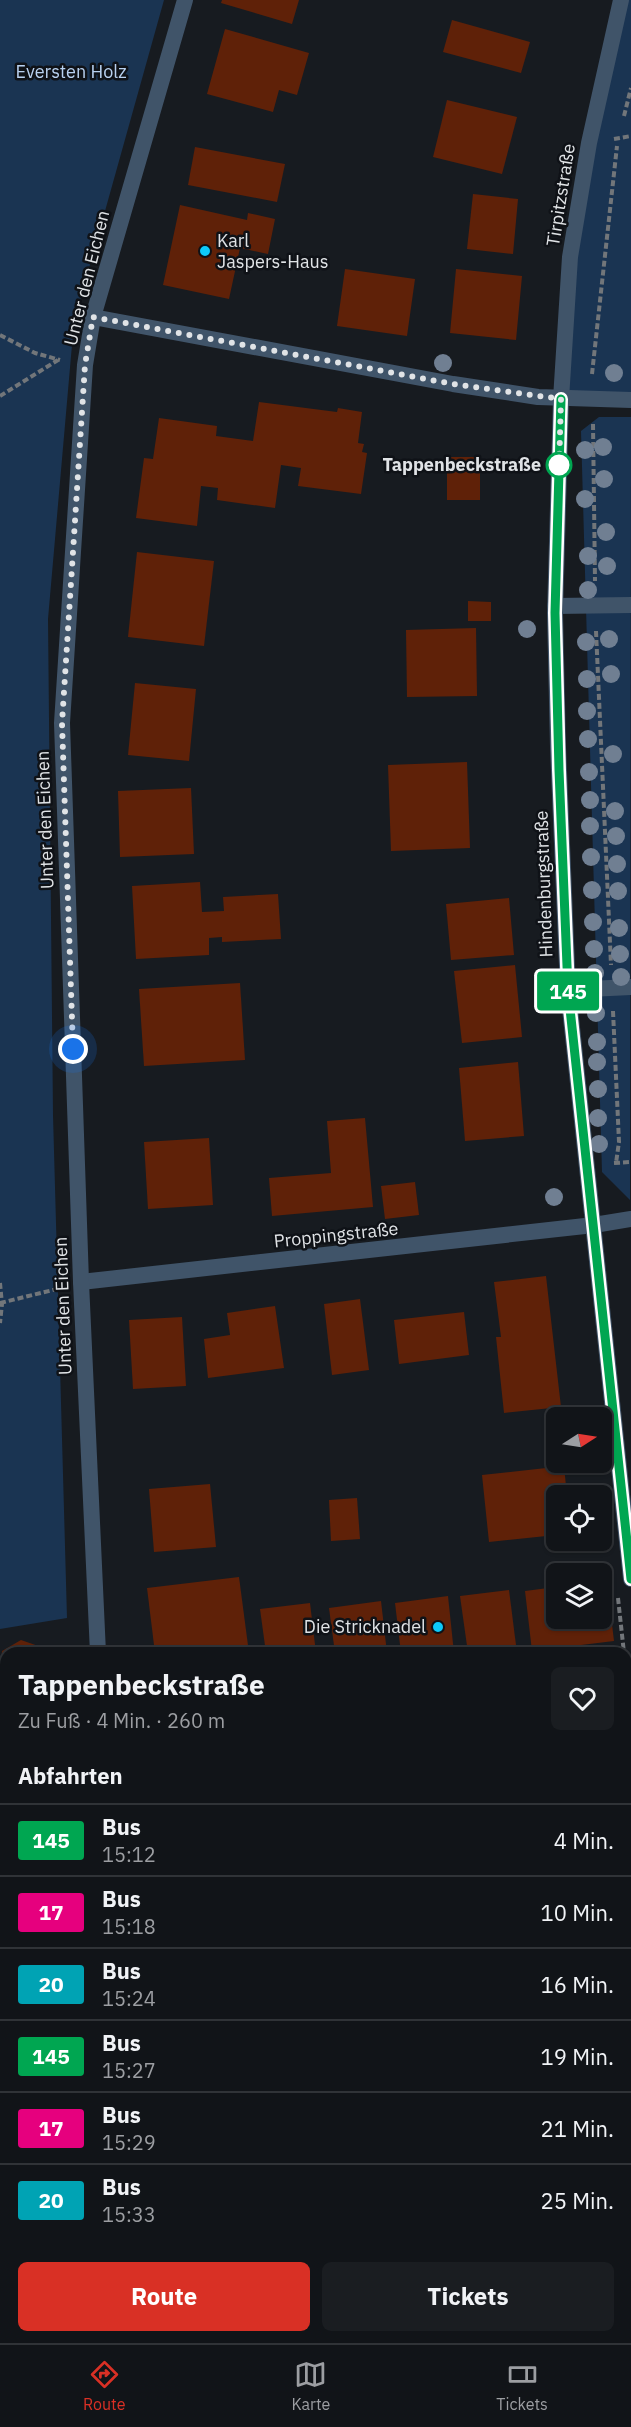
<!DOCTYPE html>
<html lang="de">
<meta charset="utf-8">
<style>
body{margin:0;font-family:"IBM Plex Sans",sans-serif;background:#1a1d21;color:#f1f3f6;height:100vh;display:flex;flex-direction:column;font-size:22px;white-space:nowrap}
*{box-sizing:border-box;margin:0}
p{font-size:20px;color:#9c9ea2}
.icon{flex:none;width:33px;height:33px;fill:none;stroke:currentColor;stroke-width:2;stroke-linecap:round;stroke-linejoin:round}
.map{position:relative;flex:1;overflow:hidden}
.details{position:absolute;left:0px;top:1647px;width:632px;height:696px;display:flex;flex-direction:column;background:#111418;border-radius:18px 18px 0 0;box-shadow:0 2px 4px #0004,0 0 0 2px #303337}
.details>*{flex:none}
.badge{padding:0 12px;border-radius:4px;font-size:21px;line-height:39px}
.needle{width:39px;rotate:78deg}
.controls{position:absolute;left:546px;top:1407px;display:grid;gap:12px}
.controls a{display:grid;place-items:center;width:66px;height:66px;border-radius:9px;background:#111418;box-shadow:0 2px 4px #0004,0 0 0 2px #303337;font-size:30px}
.you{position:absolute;width:30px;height:30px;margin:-15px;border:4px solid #fff;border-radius:50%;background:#1a73e8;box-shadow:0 0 0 9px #1a73e833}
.map>.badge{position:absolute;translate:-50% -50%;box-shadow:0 0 0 3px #fff}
h2{padding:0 18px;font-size:22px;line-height:54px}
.round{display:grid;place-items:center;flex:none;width:63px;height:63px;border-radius:9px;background:#1a1d21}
.summary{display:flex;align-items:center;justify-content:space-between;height:102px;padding:0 18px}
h1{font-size:28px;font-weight:700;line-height:45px}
.cta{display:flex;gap:12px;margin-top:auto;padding:12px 18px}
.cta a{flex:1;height:69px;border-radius:9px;background:#d93025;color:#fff;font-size:24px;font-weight:700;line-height:69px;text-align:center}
.cta a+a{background:#1a1d21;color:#f1f3f6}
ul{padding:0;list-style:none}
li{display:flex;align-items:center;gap:18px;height:72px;padding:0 18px;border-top:2px solid #303337}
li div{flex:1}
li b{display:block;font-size:22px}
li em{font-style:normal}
li .badge{min-width:66px;font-weight:700;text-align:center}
.tab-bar{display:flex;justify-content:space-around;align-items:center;height:84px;border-top:2px solid #303337;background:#111418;font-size:16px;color:#9c9ea2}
.tab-bar a{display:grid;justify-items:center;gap:3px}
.tab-bar .on{color:#d93025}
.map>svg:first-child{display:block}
.green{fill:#1a3452}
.building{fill:#5f2108}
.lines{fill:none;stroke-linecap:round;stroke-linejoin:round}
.path{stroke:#72767a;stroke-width:4;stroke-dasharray:6 3;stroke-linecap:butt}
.service{stroke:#405469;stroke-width:16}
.minor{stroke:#405469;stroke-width:16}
.tree{fill:#707f92}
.line-casing{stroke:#fff;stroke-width:14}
.line{stroke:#00a651;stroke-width:9}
.walk{stroke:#e0e3e6;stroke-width:6;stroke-dasharray:0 10.8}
.poi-dot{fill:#0dcafa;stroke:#0f1217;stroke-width:2}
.stop-dot{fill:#fff;stroke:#00a651;stroke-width:3}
.labels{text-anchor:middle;stroke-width:5;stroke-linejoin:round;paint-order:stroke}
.park-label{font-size:18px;fill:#b8d1f0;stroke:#0f1217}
.street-label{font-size:18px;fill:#e0e3e6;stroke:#0f1217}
.poi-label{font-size:18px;fill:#e0e3e6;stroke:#0f1217;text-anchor:start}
.stop-label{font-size:18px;font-weight:bold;fill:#e0e3e6;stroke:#0f1217;text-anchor:end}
</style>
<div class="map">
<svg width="631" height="2343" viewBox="0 0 631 2343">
<rect width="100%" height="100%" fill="#171b20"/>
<!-- green -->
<g class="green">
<path d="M0,0H164L74,322L48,619L53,1115L67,1618L0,1629Z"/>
<path d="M621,0H631V400L561,399L570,257Z"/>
<path d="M599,417H631L630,1200L602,1172L581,431Z"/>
</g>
<!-- building -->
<g class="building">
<path d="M222,0H299L292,24L221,3Z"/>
<path d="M452,20L530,42L521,73L443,52Z"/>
<path d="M225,29L309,53L297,95L279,90L273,112L207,94Z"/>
<path d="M447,100L517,117L502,174L433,157Z"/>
<path d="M195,147L285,164L277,202L188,185Z"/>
<path d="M473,194L518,199L513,254L467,249Z"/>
<path d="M180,205L247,220L248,213L275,219L268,254L240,248L229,299L163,285Z"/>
<path d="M345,269L415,279L407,336L337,326Z"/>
<path d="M456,269L522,276L516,340L450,333Z"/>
<path d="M259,402L337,412L338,408L362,412L358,443L364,444L362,452L367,453L361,494L298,486L301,468L281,465L275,508L217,500L218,488L201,486L197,526L136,518L144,458L153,459L159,418L217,426L216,436L253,441Z"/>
<rect x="447" y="457" width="33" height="43"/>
<path d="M137,552L214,561L204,646L128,637Z"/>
<path d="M468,601L491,602V621H468Z"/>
<path d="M476,628L477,696L407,697L406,630Z"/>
<path d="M135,683L196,689L189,761L128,755Z"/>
<path d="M467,762L470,848L391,851L388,765Z"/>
<path d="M191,788L194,854L120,857L118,791Z"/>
<path d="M200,882L202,912L224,911L223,897L278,894L281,939L222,942V937L209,938V955L136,959L132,886Z"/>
<path d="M509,898L514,955L451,960L446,904Z"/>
<path d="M515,965L522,1037L462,1043L454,971Z"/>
<path d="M240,983L245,1060L144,1066L139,989Z"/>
<path d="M518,1062L524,1136L465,1141L459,1068Z"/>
<path d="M365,1118L373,1207L272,1216L269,1178L331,1173L327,1121Z"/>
<path d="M209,1138L213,1205L148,1209L144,1142Z"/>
<path d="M415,1182L419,1215L385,1219L381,1186Z"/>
<path d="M546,1276L561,1407L504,1413L496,1337H501L494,1282Z"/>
<path d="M360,1299L369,1370L332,1375L324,1304Z"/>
<path d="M275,1306L284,1368L208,1378L204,1339L230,1335L227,1313Z"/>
<path d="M464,1312L469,1355L399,1364L394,1320Z"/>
<path d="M182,1317L186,1386L133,1389L129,1320Z"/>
<path d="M564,1466L567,1496H556V1535L489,1542L482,1475Z"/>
<path d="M210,1484L216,1547L154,1552L149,1489Z"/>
<path d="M357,1498L360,1539L331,1541L329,1500Z"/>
<path d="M239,1577L249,1653H155L147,1588Z"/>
<path d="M602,1582H607L614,1641L532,1651L525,1591L556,1587V1618H602Z"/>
<path d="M509,1590L517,1653H468L460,1596Z"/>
<path d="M448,1596L454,1653H401L395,1603Z"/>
<path d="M381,1601L387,1653H335L329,1608Z"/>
<path d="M310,1603L316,1653H266L260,1609Z"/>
<path d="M21,1640L44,1648L47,1653H6V1691L0,1679L2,1651Z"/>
<path d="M6,1831V1891L0,1892V1832Z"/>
<path d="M626,1947L631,1981V1989L626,1990Z"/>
<path d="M626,2069H631V2122L626,2123Z"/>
<path d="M6,2117V2197L0,2198V2118Z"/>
<path d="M631,2133V2184L626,2185V2134Z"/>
<path d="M631,2208V2264L626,2265V2209Z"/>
<path d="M6,2266V2337H43L44,2343H1L0,2267Z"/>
<path d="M631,2280V2334L626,2335V2281Z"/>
<path d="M139,2337H197L198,2343H140Z"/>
<path d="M202,2337H269L270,2343H203Z"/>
<path d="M277,2337H328L329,2343H278Z"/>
<path d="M341,2337H399L400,2343H342Z"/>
<path d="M419,2337H468L469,2343H420Z"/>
<path d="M481,2337H552V2338L516,2343H482Z"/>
</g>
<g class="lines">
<!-- path -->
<g class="path">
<path d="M624,116L631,88"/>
<path d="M614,139L631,136"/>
<path d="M0,335L35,353L60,360"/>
<path d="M592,374L617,146"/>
<path d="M0,396L58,360"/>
<path d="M593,424L595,581"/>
<path d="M596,631L611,965"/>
<path d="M613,1011L619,1142L616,1163"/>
<path d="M614,1163L631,1162"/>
<path d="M0,1283L2,1304L0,1323"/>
<path d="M0,1303L57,1289"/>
<path d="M618,1598L624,1653"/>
</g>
<!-- service -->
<g class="service">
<path d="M555,606L631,605"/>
<path d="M568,990L631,987"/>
<path d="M594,1225L631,1219"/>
</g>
<!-- minor -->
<g class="minor">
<path d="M621,0L589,143L570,257L561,399L555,613L558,747L568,990L631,1579"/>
<path d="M93,317L453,384L538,397L631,400"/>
<path d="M81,1282L594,1225"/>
<path d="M98,1653L81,1282L62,723L85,365L93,317L185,0"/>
<path d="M626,1689H631"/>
<path d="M0,1752L6,1751"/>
<path d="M0,2031L6,2030"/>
<path d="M626,2034L631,2033"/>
<path d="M93,2337L94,2343"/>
</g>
</g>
<!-- trees -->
<g class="tree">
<circle cx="443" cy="363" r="9"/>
<circle cx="614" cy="373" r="9"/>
<circle cx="603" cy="447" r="9"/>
<circle cx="585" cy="450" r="9"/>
<circle cx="604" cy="479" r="9"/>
<circle cx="585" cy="499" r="9"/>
<circle cx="606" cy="532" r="9"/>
<circle cx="588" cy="556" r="9"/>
<circle cx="607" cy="566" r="9"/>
<circle cx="588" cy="590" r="9"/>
<circle cx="527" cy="629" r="9"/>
<circle cx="609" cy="639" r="9"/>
<circle cx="586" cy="642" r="9"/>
<circle cx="611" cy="674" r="9"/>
<circle cx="587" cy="679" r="9"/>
<circle cx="587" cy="711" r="9"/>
<circle cx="588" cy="739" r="9"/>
<circle cx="613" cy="754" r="9"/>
<circle cx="589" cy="772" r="9"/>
<circle cx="590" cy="800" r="9"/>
<circle cx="615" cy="811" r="9"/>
<circle cx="590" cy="826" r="9"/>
<circle cx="616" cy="836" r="9"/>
<circle cx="591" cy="857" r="9"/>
<circle cx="617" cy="864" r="9"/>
<circle cx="592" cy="890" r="9"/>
<circle cx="618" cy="891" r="9"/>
<circle cx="593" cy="922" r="9"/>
<circle cx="619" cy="928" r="9"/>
<circle cx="594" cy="949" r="9"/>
<circle cx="620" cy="954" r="9"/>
<circle cx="595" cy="973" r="9"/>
<circle cx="621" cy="977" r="9"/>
<circle cx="596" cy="1013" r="9"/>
<circle cx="597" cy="1042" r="9"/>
<circle cx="597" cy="1062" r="9"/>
<circle cx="598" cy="1089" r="9"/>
<circle cx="598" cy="1118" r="9"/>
<circle cx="599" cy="1144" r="9"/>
<circle cx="554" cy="1197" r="9"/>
</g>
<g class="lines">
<!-- line casing -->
<g class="line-casing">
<path id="line" d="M561,399L555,613L559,770L568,990L631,1579"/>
</g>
<!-- line -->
<use href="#line" class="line"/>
<!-- walk -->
<path class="walk" d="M73,1049L62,723L85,365L93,317L453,384L561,399L559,470V465"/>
</g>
<!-- markers -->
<g class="poi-dot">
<circle cx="205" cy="251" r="6"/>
<circle cx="438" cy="1627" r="6"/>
</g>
<circle class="stop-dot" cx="559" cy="465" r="12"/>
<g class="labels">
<!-- park labels -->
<g class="park-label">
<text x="71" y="78">Eversten Holz</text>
</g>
<!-- street labels -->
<g class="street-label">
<text transform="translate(561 195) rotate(-81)" y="6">Tirpitzstraße</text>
<text transform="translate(87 278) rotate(-76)" y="6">Unter den Eichen</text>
<text transform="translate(45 820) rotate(-92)" y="6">Unter den Eichen</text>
<text transform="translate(544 884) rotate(-92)" y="6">Hindenburgstraße</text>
<text transform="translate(336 1235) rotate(-6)" y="6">Proppingstraße</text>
<text transform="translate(63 1306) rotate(-92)" y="6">Unter den Eichen</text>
</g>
<!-- poi labels -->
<g class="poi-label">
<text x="217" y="247">Karl<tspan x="217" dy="21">Jaspers-Haus</tspan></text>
<text x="426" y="1633" text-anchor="end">Die Stricknadel</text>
</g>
<!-- stop labels -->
<g class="stop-label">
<text x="541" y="471">Tappenbeckstraße</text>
</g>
</g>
</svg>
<div class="controls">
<a><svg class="needle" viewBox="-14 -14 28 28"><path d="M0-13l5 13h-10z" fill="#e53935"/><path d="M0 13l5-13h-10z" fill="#9c9ea2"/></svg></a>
<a><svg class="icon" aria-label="locate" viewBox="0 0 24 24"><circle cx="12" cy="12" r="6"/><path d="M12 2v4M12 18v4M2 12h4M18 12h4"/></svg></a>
<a><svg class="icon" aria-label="layers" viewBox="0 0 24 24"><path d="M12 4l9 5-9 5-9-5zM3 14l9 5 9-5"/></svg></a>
</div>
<div class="you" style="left:73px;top:1049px"></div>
<b class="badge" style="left:568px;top:991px;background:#00a651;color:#fff">145</b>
<section class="details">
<div class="summary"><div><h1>Tappenbeckstraße</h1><p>Zu Fuß · 4 Min. · 260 m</p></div><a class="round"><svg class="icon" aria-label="heart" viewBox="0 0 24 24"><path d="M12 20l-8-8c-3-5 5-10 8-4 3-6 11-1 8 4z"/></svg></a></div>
<h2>Abfahrten</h2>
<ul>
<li><span class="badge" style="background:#00a651;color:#fff">145</span><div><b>Bus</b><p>15:12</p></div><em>4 Min.</em></li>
<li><span class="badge" style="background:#e6007e;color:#fff">17</span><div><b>Bus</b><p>15:18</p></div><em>10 Min.</em></li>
<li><span class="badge" style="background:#00a3b4;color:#fff">20</span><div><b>Bus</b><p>15:24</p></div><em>16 Min.</em></li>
<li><span class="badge" style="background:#00a651;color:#fff">145</span><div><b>Bus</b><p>15:27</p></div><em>19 Min.</em></li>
<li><span class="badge" style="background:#e6007e;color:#fff">17</span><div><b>Bus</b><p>15:29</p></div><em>21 Min.</em></li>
<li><span class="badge" style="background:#00a3b4;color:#fff">20</span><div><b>Bus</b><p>15:33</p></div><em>25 Min.</em></li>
</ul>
<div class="cta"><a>Route</a><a>Tickets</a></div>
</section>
</div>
<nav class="tab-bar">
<a class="on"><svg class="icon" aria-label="directions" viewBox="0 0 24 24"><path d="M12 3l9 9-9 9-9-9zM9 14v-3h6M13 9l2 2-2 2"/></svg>Route</a>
<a><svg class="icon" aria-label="map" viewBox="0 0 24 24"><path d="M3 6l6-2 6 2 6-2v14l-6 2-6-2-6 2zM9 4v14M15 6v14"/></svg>Karte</a>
<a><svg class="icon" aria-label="tickets" viewBox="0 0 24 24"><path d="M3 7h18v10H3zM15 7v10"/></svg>Tickets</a>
</nav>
